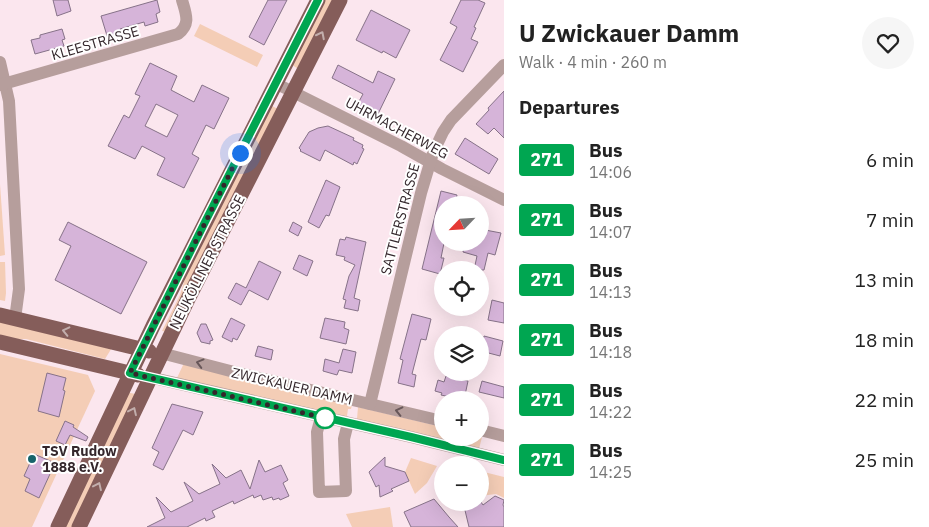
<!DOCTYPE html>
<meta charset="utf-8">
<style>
body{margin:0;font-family:"IBM Plex Sans",sans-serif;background:#f6f6f6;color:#222;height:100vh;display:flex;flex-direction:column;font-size:19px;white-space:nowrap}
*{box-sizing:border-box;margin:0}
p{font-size:16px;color:#767676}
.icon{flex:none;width:28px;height:28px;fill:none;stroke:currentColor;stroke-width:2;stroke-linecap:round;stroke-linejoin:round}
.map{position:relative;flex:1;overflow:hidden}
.sheet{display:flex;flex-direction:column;background:#fff;width:425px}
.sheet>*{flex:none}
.badge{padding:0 10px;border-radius:4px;font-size:18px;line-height:32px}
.needle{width:32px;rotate:245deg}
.tools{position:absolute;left:434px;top:196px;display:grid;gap:10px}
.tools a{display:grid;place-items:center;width:55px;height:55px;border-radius:50%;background:#fff;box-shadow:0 5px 20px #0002;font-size:25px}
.you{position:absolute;width:25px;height:25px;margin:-12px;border:4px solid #fff;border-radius:50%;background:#1a73e8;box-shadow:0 0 0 8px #1a73e833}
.map>.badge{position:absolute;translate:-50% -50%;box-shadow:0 0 0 2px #fff}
h2{padding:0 15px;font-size:19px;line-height:45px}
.round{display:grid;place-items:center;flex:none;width:52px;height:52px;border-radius:26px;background:#f6f6f6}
.head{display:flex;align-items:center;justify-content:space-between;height:85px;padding:0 15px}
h1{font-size:24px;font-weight:800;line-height:38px}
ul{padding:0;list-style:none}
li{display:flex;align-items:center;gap:15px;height:60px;padding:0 15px}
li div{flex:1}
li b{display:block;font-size:19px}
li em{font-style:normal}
li .badge{min-width:55px;font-weight:700;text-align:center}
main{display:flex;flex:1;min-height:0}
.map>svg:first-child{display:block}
.green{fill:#f4cdb6}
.building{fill:#d6b4d9;stroke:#867288;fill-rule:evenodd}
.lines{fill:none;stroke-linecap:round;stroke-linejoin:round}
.minor{stroke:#b69e9c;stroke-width:12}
.major{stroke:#855d5a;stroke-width:15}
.oneway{stroke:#c2aeac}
.oneway2{stroke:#685759}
.line-casing{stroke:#fff;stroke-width:11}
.line{stroke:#00a651;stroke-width:8}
.walk{stroke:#34272c;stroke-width:5;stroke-dasharray:0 9}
.stop-dot{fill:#fff;stroke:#00a651;stroke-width:2.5}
.poi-dot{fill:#16646b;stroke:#fff;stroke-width:2}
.labels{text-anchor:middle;stroke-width:4;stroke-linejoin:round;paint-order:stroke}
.street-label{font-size:14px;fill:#34272c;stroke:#fff}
.poi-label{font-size:14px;font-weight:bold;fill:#34272c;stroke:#fff;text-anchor:start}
</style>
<main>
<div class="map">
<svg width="504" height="527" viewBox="0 0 504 527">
<rect width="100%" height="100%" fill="#fbe6ee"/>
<!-- green -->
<g class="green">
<path d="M324,0H334L298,69L291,64Z"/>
<path d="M200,24L263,55L257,67L194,36Z"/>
<path d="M270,105L278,109L167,332L162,331L180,295L186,275Z"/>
<path d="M0,184L5,255L0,256Z"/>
<path d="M0,262H5L6,293L5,301L0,300Z"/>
<path d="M0,321L113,346L105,359L26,339H14L0,336Z"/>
<path d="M0,354L88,375L95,391L32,527H0Z"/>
<path d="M184,363L352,405L351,409H348L347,416L348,417L176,380Z"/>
<path d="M126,392L135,394L73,527H64Z"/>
<path d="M358,407L442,427V438L482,437L479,449L357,419Z"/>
<path d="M411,458L437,466L427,483L415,494L405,472Z"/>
<path d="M480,471L504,477V498L496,494L480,496Z"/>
<path d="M390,507L393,527H352L346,514Z"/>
</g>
<!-- building -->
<g class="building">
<path d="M53,0H68L71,11L57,16Z"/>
<path d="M157,0L160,12L156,14L158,22L145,26L144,22L120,29L122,34L108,39L101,16Z"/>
<path d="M268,0H287L264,45L249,37Z"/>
<path d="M461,0H478L485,3L474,27L476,28L471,39L478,42L463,72L440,60L457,27L450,23Z"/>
<path d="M371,10L410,30L396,58L383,51L382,53L356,40Z"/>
<path d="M62,29L65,39L62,40L64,46L35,54L31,40L40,38V35Z"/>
<path d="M150,63L177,76L171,90L194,102L202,85L229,98L214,129L206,125L192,154L199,158L184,188L157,175L165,158L142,146L135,159L108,146L124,115L129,118L140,96L135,94ZM156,104L178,115L167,137L145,126Z"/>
<path d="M338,65L373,83L378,71L395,79L376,118L356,107L363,94L332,78Z"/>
<path d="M504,91V138L494,128L488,134L476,124L489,110L488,108Z"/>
<path d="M328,126L354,138L353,140L363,145L362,148L364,149L357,164L354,162L353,165L325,150L320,161L300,151L301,150L299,148L309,132L318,128Z"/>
<path d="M465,138L498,159L489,174L455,154Z"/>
<path d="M326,180L340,187L329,216L326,215L319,228L308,222Z"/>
<path d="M441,191L457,195L455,205H442V242L444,243L441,258H444L440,274L422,269Z"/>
<path d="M68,222L147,262L121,314L55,280L71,246L59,240Z"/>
<path d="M293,222L302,227L298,236L289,231Z"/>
<path d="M480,229L501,233L495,255L488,253L484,270H474L477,256L463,252L465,242L474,245L475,242H480Z"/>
<path d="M346,237L366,242L354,298L360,300L358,311L344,308L346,300L343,299L349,276L355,265L344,260L345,257L336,255L340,239L345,240Z"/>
<path d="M299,255L313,261L307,276L293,269Z"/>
<path d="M259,261L281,272L268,300L249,290L241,305L228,298L236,283L246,288Z"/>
<path d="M492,300L504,303V323L488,320Z"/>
<path d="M412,314L431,319L426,340L421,339L412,374L416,375L414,387L398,383L403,360L400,359Z"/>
<path d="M231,318L245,325L237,340L233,338L232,342L222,337Z"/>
<path d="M325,318L345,322L344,328L349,330L346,344L320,338Z"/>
<path d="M201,324H206L213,340L210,341V344L201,342L197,333Z"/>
<path d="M484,336L503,341L500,356L481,351Z"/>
<path d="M258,346L273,350L271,360L255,356Z"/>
<path d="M343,349L356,352L352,373L339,370L337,375L323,371L325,359L339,363Z"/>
<path d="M47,373L66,378L63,390L65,391L59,417L38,411Z"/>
<path d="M446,376L468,381L464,400L441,395L442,393L435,391L438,380L444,382Z"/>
<path d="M482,381L504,387V398L479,392Z"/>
<path d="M172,404L203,412L193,435L183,430L163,470L153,465L159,452L152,448Z"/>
<path d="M65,421L74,425L73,427L88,437L86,441L70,435L65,445L56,441Z"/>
<path d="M34,454L55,463L39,498L25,491L30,479L24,476Z"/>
<path d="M385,457V466L405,472L409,481L391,489L393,491L380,497L379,485L376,487L369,472Z"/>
<path d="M259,460L265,472L281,465L288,480L283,483L289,496L280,500L279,498L273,500L272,497L263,500L261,495L254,498L253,495L234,504L233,501L212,511L215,517L206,521L205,518L187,527H147L165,518L156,497L171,512L193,501L184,482L199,494L220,484L212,464L226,478L241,470L250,489Z"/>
<path d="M495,496L504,500L503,505L504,507V527H469L463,502H481L483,505Z"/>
<path d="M434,499L449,517L458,527H411L404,512Z"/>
</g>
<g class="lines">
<!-- minor -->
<g class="minor">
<path d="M0,62L9,101L19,289L15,319"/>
<path d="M275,83L401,146L442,169L504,200"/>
<path d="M0,85L178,34C191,24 186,14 182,0"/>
<path d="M161,353L238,373L442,421"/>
<path d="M149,377L411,437L504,460"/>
<path d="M370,404L421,193L433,153L443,132L451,120L504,65"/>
<path d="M321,417L317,432L319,492L346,491L344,439L348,423"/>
<path d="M480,430L504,436"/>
</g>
<!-- major -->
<g class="major">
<path d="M0,315L149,351"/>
<path d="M0,342L138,375"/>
<path d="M58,527L153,326L318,0"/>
<path d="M79,527L189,297L340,0"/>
</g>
</g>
<!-- one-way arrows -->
<defs><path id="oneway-chevron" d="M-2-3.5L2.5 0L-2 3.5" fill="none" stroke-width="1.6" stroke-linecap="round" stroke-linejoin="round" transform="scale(1.25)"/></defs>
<g class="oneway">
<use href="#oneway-chevron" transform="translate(321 35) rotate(-63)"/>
<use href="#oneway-chevron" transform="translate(66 331) rotate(-167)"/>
<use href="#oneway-chevron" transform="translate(133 411) rotate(-65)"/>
<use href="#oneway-chevron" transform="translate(98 486) rotate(-65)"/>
</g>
<g class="oneway2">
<use href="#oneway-chevron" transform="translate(200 363) rotate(-165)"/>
<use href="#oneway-chevron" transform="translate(399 411) rotate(-167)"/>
</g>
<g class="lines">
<!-- line casing -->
<g class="line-casing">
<path id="line" d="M318,0L206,220L130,373L411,437L504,460"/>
</g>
<!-- line -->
<use href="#line" class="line"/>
<!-- walk -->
<path class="walk" d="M240,153L130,373L325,418"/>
</g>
<!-- markers -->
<circle class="stop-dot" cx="325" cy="418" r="10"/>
<circle class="poi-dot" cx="32" cy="459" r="5"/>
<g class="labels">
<!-- street labels -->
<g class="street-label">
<text transform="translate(95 43) rotate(-16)" y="5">KLEESTRASSE</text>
<text transform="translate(397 128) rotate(28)" y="5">UHRMACHERWEG</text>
<text transform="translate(400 219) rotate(-75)" y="5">SATTLERSTRASSE</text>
<text transform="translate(207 262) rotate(-63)" y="5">NEUKÖLLNER STRASSE</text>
<text transform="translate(292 386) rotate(13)" y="5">ZWICKAUER DAMM</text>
</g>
<!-- poi labels -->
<g class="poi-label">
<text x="42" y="456">TSV Rudow<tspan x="42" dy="16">1888 e.V.</tspan></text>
</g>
</g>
</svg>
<div class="tools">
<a><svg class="needle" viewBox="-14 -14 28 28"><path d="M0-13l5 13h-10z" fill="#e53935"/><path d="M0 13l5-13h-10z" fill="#767676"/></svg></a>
<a><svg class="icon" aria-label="locate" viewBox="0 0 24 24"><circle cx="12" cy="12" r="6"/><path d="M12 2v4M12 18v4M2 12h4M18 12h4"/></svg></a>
<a><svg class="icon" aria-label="layers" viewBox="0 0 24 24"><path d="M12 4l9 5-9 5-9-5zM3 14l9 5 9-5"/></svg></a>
<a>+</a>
<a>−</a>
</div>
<div class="you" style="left:240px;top:153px"></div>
</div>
<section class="sheet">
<div class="head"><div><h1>U Zwickauer Damm</h1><p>Walk · 4 min · 260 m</p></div><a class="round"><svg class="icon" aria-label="heart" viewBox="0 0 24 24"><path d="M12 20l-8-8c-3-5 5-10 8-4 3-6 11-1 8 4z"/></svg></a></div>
<h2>Departures</h2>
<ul>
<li><span class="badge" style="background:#00a651;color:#fff">271</span><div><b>Bus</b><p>14:06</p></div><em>6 min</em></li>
<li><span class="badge" style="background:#00a651;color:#fff">271</span><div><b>Bus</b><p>14:07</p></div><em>7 min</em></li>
<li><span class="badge" style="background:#00a651;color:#fff">271</span><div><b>Bus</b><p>14:13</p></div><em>13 min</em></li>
<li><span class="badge" style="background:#00a651;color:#fff">271</span><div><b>Bus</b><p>14:18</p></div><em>18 min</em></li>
<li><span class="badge" style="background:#00a651;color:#fff">271</span><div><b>Bus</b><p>14:22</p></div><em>22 min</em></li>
<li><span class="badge" style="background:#00a651;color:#fff">271</span><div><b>Bus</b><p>14:25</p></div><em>25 min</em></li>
</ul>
</section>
</main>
